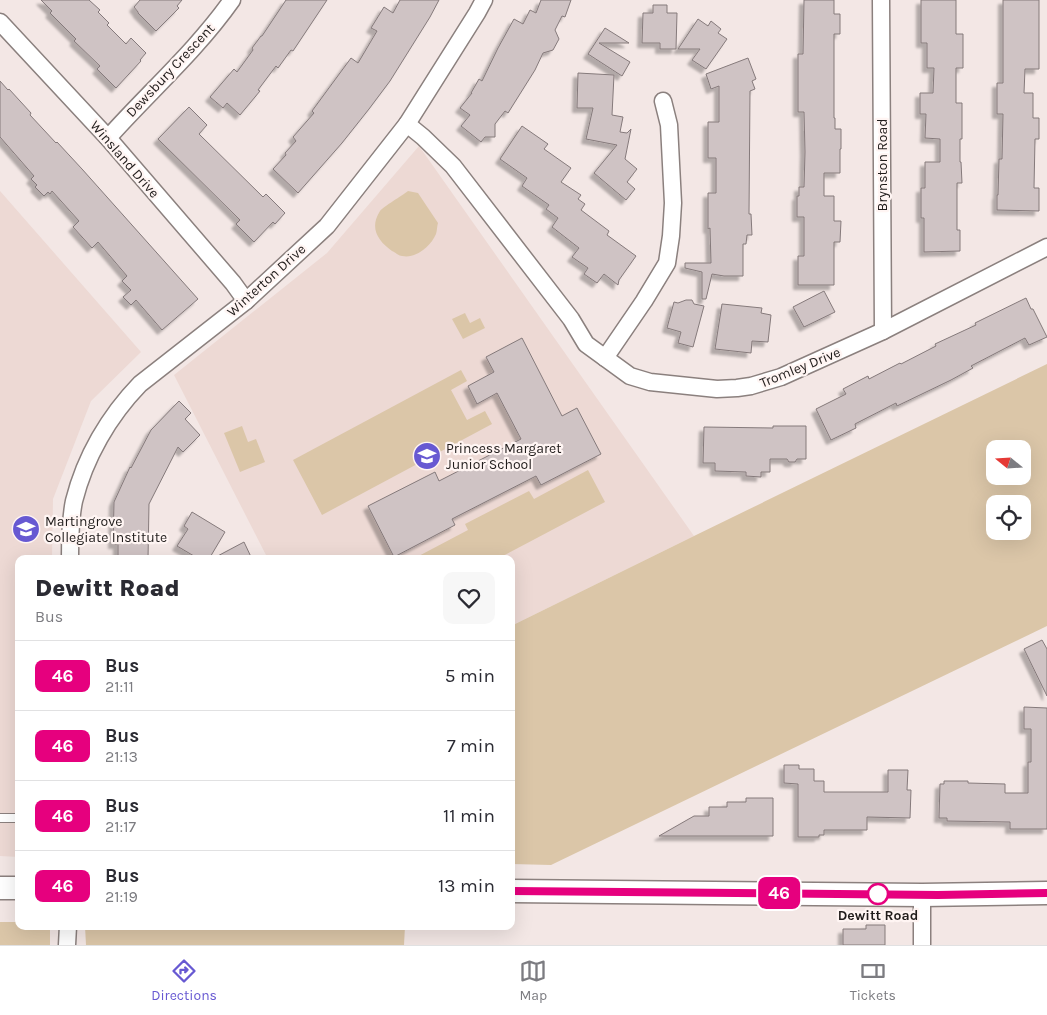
<!DOCTYPE html>
<style>
body{margin:0;font-family:Karla,sans-serif;background:#f7f7f7;color:#2b2b33;height:100vh;display:flex;flex-direction:column;font-size:19px;white-space:nowrap}
*{box-sizing:border-box;margin:0}
p{font-size:16px;color:#7c7c81}
.icon{flex:none;width:28px;height:28px;fill:none;stroke:currentColor;stroke-width:2;stroke-linecap:round;stroke-linejoin:round}
.map{position:relative;flex:1;overflow:hidden}
.sheet{position:absolute;left:15px;top:555px;width:500px;height:375px;display:flex;flex-direction:column;background:#fff;border-radius:10px;box-shadow:0 5px 20px #0002}
.sheet>*{flex:none}
.badge{padding:0 10px;border-radius:8px;font-size:18px;line-height:32px}
.needle{width:32px;rotate:288deg}
.tools{position:absolute;left:986px;top:440px;display:grid;gap:10px}
.tools a{display:grid;place-items:center;width:45px;height:45px;border-radius:10px;background:#fff;box-shadow:0 5px 20px #0002;font-size:25px}
.map>.badge{position:absolute;translate:-50% -50%;box-shadow:0 0 0 2px #fff}
.round{display:grid;place-items:center;flex:none;width:52px;height:52px;border-radius:10px;background:#f7f7f7}
.headline{display:flex;align-items:center;justify-content:space-between;height:85px;padding:0 20px}
h1{font-size:24px;font-weight:800;line-height:38px}
ul{padding:0;list-style:none}
li{display:flex;align-items:center;gap:15px;height:70px;padding:0 20px;border-top:1px solid #e1e1e2}
li div{flex:1}
li b{display:block;font-size:19px}
li em{font-style:normal}
li .badge{min-width:55px;font-weight:700;text-align:center}
.dock{display:flex;justify-content:space-around;align-items:center;height:70px;border-top:1px solid #e1e1e2;background:#fff;font-size:14px;color:#7c7c81}
.dock a{display:grid;justify-items:center;gap:2px}
.dock .active{color:#6759d2}
.map>svg:first-child{display:block}
.built{fill:#edd9d4}
.green{fill:#dbc6a8;fill-rule:evenodd}
.building{fill:#cfc3c4;stroke:#857a7b;filter:url(#shadow)}
.lines{fill:none;stroke-linecap:round;stroke-linejoin:round}
.service-casing{stroke:#8b807e;stroke-width:10}
.minor-casing{stroke:#8b807e;stroke-width:19}
.secondary-casing{stroke:#8b807e;stroke-width:25}
.service{stroke:#fff;stroke-width:8}
.minor{stroke:#fff;stroke-width:16}
.secondary{stroke:#fff;stroke-width:22}
.line-casing{stroke:#fff;stroke-width:11}
.line{stroke:#e6007e;stroke-width:8}
.stop-dot{fill:#fff;stroke:#e6007e;stroke-width:2.5}
.labels{text-anchor:middle;stroke-width:4.5;stroke-linejoin:round;paint-order:stroke}
.street-label{font-size:14px;fill:#201c1b;stroke:#fff5f3}
.poi-label{font-size:14px;fill:#201c1b;stroke:#fff5f3;text-anchor:start}
.stop-label{font-size:14px;font-weight:bold;fill:#201c1b;stroke:#fff5f3}
</style>
<div class="map">
<svg width="1047" height="945" viewBox="0 0 1047 945">
<defs>
<filter id="shadow"><feDropShadow dx="-4.5" dy="4.5" stdDeviation="1" flood-color="#0004"/></filter>
</defs>
<rect width="100%" height="100%" fill="#f3e7e5"/>
<!-- built -->
<g class="built">
<path d="M419,146L694,536L511,626V559H268L174,375L327,253Z"/>
<path d="M0,191L141,352L91,401L53,499L52,559H19V857L0,856Z"/>
</g>
<!-- green -->
<g class="green">
<path d="M408,191L418,193L438,223C437,226 437,231 436,234C431,246 416,259 402,256C399,256 395,252 392,251C378,241 369,228 380,211C384,206 402,196 408,191Z"/>
<path d="M465,313L470,323L480,318L485,328L463,339L452,319Z"/>
<path d="M1047,364V626L551,865L511,864V626L694,536ZM995,449H1022V476H995ZM995,504H1022V531H995Z"/>
<path d="M461,370L467,381L451,390L467,420L485,411L492,424L322,515L293,460Z"/>
<path d="M242,426L248,442L256,439L265,462L240,472L224,433Z"/>
<path d="M588,470L605,502L497,559H413L468,530L465,524L529,491L534,499Z"/>
<path d="M0,922H19V926H50V945H0Z"/>
<path d="M85,926H405L404,945H86Z"/>
</g>
<!-- building -->
<g class="building">
<path d="M41,0H89L100,10L98,12L109,23L107,25L126,44L131,38L146,53L140,60L141,61L116,88L97,69L100,66L74,41L76,39L50,13L52,11Z"/>
<path d="M140,0H182L177,6L179,8L156,31L138,13V12L134,7Z"/>
<path d="M286,0H327L293,51L291,50L278,68L276,66L258,90L260,91L240,115L227,103L223,108L210,97L234,69L237,72L253,50L252,48L261,36H262Z"/>
<path d="M400,0H439L430,17L390,81L369,109L342,143L298,193L273,169L286,155L285,153L296,141L293,137L314,113L312,111L351,58L358,63L377,31L371,28L384,7L393,13Z"/>
<path d="M541,0H571L565,17L562,16L555,30L559,39L553,50L543,53L535,70L508,113L505,111L495,124V137H485L481,142L461,126L470,115L460,108L472,93H471L479,79L482,81L498,48L514,19L523,24L530,10L536,13Z"/>
<path d="M804,0H834V14H840V34H834V118H835V129H841V149H840V173H824V196H834V221H841L840,242H834V285H798V256H804V217H797V196H799V187H804L805,152L804,112H798V54H803Z"/>
<path d="M921,0H956V34H963V68H956V103H962V139H960V162H961L962,183H957V230H960V251L924,252V218H921V188H925V162H940V139L925,138L926,114H920V93H933L934,68H927V43H921Z"/>
<path d="M1003,0H1039V69H1025L1024,93H1033V118H1039V139H1035L1034,188H1039V211L997,210V195H998L999,159H1002L1003,114H997V83H1003Z"/>
<path d="M653,5H667V13H677L676,49H660V43H642L643,13H653Z"/>
<path d="M698,19L708,26L711,21L721,29L718,33L727,39L706,69L692,60L700,49H678Z"/>
<path d="M605,28L629,43H599L630,62L622,76L588,54Z"/>
<path d="M748,58L756,79L752,81L755,89L750,91L749,214H751L752,235H747L746,244H743V276H724L712,274L706,299H702V272L685,268V263H711L710,228L708,229V193H716V158H708V122H719V86L711,89L706,74Z"/>
<path d="M578,73L614,75L612,115L623,117L620,132L627,133L631,129L625,159L637,169L627,182L635,189L626,200L594,173L617,145L586,139L593,108H577Z"/>
<path d="M0,81L8,90L9,89L31,113L30,115L56,143L57,142L82,169L198,299L162,330L136,300L131,305L123,297L131,290L122,281L127,276L98,242L92,248L73,227L79,221L52,191L50,194L48,192L44,196L35,187L37,185L31,179L34,176L0,137Z"/>
<path d="M189,107L207,125L199,134L263,197L266,194L285,213L275,224L273,222L254,242L236,224L240,220L158,139Z"/>
<path d="M522,126L548,144L544,149L571,168L561,182L581,195L578,199L585,204L581,210L609,231L607,235L636,256L619,280L618,285L604,274L597,283L584,274L588,268L572,257L579,248L552,227L558,218L546,209L549,205L522,186L527,178L500,159Z"/>
<path d="M824,291L835,312L804,327L793,307Z"/>
<path d="M1026,298L1031,309H1033L1047,337L1029,345L1025,338L971,366L973,368L951,380L897,406L896,403L855,424L856,428L831,440L816,409L846,394L843,389L868,376L869,379L900,363L901,364L936,346L935,344L976,325L975,323Z"/>
<path d="M686,300H692L694,304L704,306L693,347L678,343L681,332L667,328L674,302L678,303Z"/>
<path d="M722,304L762,308L761,313L771,315L768,342L752,341L751,353L715,349Z"/>
<path d="M522,338L562,416L577,408L601,454L541,485L536,476L452,519L455,525L394,557L368,506L435,472L439,481L521,439L497,393L477,404L468,386L494,372L486,357Z"/>
<path d="M179,401L191,413L185,419L200,435L183,452L178,447L149,504L148,559H118V544H113L114,502L130,467L131,468L151,430Z"/>
<path d="M773,426H806V459H797L795,462H789L787,459H770V472H761V477L746,476V472L715,471V463H703L704,427L773,428Z"/>
<path d="M192,512L225,532L209,559H199L177,546L188,529L184,526Z"/>
<path d="M244,542L252,559H212Z"/>
<path d="M1042,640L1047,649V696L1024,649Z"/>
<path d="M1024,707L1047,708V829H1010V822L947,821V818H939L940,784H944V781H968V783L1005,784V793H1028V762H1031V729H1024Z"/>
<path d="M784,765H799V769H814V781H824V792H888V770H908L907,790H911L910,818L867,817V830H824V835H819V837H798V784L784,783Z"/>
<path d="M746,798H773V836H659L694,816H709V807H727V802H746Z"/>
<path d="M866,925H885V945H843V929H866Z"/>
</g>
<g class="lines">
<!-- service casing -->
<g class="service-casing">
<path id="service" d="M0,818H19"/>
</g>
<!-- minor casing -->
<g class="minor-casing">
<g id="minor">
<path d="M881,0L883,331"/>
<path d="M0,22L108,138L233,283L246,301"/>
<path d="M407,124L423,137L453,166L571,319L586,344L630,376L650,382L717,389L737,388L751,386L781,377L883,331L1047,247"/>
<path d="M108,138C149,92 196,51 232,0"/>
<path d="M605,358L644,301L667,263L671,236L673,203L669,125L663,101"/>
<path d="M70,559C70,540 70,520 74,501C85,457 109,416 140,384L246,301L327,226L407,124L477,13L484,0"/>
<path d="M922,895V945"/>
<path d="M67,945L68,926"/>
</g>
</g>
<!-- secondary casing -->
<g class="secondary-casing">
<g id="secondary">
<path d="M0,888H19"/>
<path d="M511,891L922,895L1047,893"/>
</g>
</g>
<!-- service -->
<use href="#service" class="service"/>
<!-- minor -->
<use href="#minor" class="minor"/>
<!-- secondary -->
<use href="#secondary" class="secondary"/>
</g>
<g class="lines">
<!-- line casing -->
<g class="line-casing">
<path id="line" d="M511,891L938,895L1047,893"/>
</g>
<!-- line -->
<use href="#line" class="line"/>
</g>
<!-- icons -->
<defs>
<g id="school-disc" transform="scale(1.4375)"><circle r="9.5" fill="#6759d2" stroke="#fff5f3"/><path d="M0-5L7-2L0 1L-7-2ZM-4 1L0 2.5L4 1V4Q0 6-4 4Z" fill="#fff"/></g>
</defs>
<g fill-rule="evenodd">
<use href="#school-disc" x="427" y="456"/>
<use href="#school-disc" x="26" y="529"/>
</g>
<!-- markers -->
<circle class="stop-dot" cx="878" cy="894" r="10"/>
<g class="labels">
<!-- street labels -->
<g class="street-label">
<text transform="translate(170 70) rotate(-47)" y="5">Dewsbury Crescent</text>
<text transform="translate(125 159) rotate(49)" y="5">Winsland Drive</text>
<text transform="translate(882 165) rotate(-90)" y="5">Brynston Road</text>
<text transform="translate(266 280) rotate(-42)" y="5">Winterton Drive</text>
<text transform="translate(800 367) rotate(-22)" y="5">Tromley Drive</text>
</g>
<!-- poi labels -->
<g class="poi-label">
<text x="446" y="453">Princess Margaret<tspan x="446" dy="16">Junior School</tspan></text>
<text x="45" y="526">Martingrove<tspan x="45" dy="16">Collegiate Institute</tspan></text>
</g>
<!-- stop labels -->
<g class="stop-label">
<text x="878" y="920">Dewitt Road</text>
</g>
</g>
</svg>
<div class="tools">
<a><svg class="needle" viewBox="-14 -14 28 28"><path d="M0-13l5 13h-10z" fill="#e53935"/><path d="M0 13l5-13h-10z" fill="#7c7c81"/></svg></a>
<a><svg class="icon" aria-label="locate" viewBox="0 0 24 24"><circle cx="12" cy="12" r="6"/><path d="M12 2v4M12 18v4M2 12h4M18 12h4"/></svg></a>
</div>
<b class="badge" style="left:779px;top:893px;background:#e6007e;color:#fff">46</b>
<section class="sheet">
<div class="headline"><div><h1>Dewitt Road</h1><p>Bus</p></div><a class="round"><svg class="icon" aria-label="heart" viewBox="0 0 24 24"><path d="M12 20l-8-8c-3-5 5-10 8-4 3-6 11-1 8 4z"/></svg></a></div>
<ul>
<li><span class="badge" style="background:#e6007e;color:#fff">46</span><div><b>Bus</b><p>21:11</p></div><em>5 min</em></li>
<li><span class="badge" style="background:#e6007e;color:#fff">46</span><div><b>Bus</b><p>21:13</p></div><em>7 min</em></li>
<li><span class="badge" style="background:#e6007e;color:#fff">46</span><div><b>Bus</b><p>21:17</p></div><em>11 min</em></li>
<li><span class="badge" style="background:#e6007e;color:#fff">46</span><div><b>Bus</b><p>21:19</p></div><em>13 min</em></li>
</ul>
</section>
</div>
<nav class="dock">
<a class="active"><svg class="icon" aria-label="directions" viewBox="0 0 24 24"><path d="M12 3l9 9-9 9-9-9zM9 14v-3h6M13 9l2 2-2 2"/></svg>Directions</a>
<a><svg class="icon" aria-label="map" viewBox="0 0 24 24"><path d="M3 6l6-2 6 2 6-2v14l-6 2-6-2-6 2zM9 4v14M15 6v14"/></svg>Map</a>
<a><svg class="icon" aria-label="tickets" viewBox="0 0 24 24"><path d="M3 7h18v10H3zM15 7v10"/></svg>Tickets</a>
</nav>
